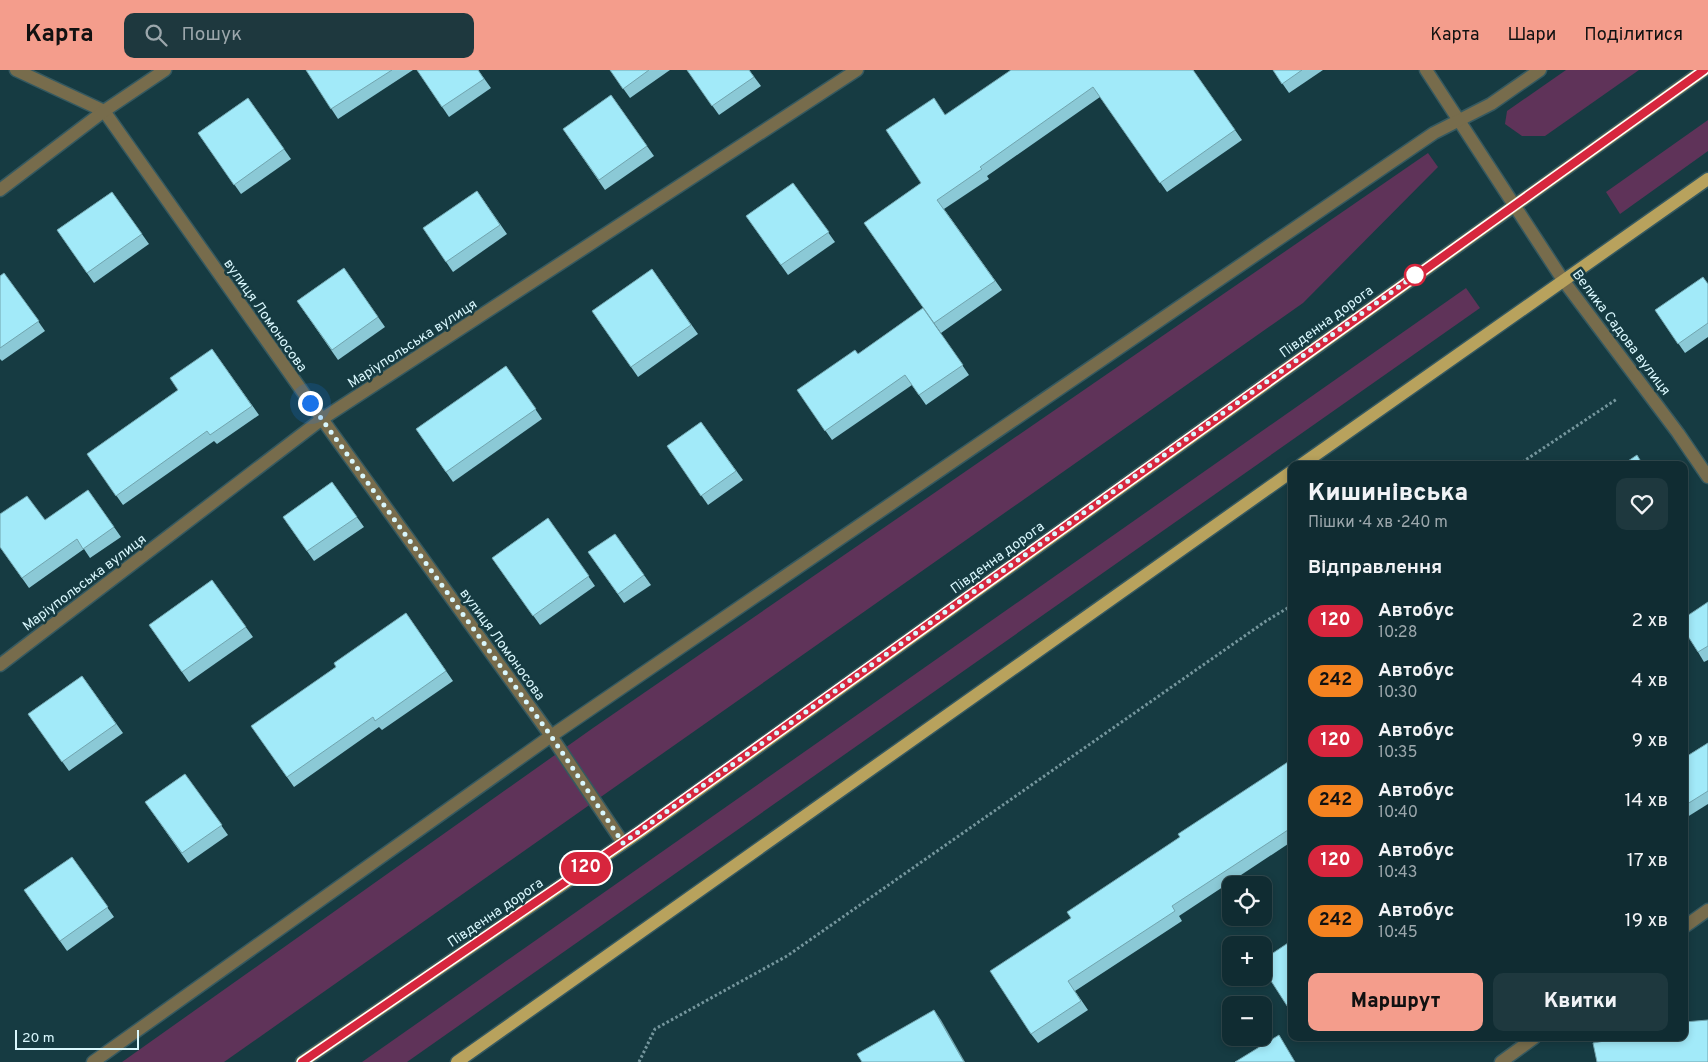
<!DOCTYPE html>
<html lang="uk">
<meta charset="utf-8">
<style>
body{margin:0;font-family:Overpass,sans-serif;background:#1e383e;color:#f1f3f6;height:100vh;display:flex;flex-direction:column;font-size:19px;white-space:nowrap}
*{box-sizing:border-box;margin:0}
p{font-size:16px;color:#9ca7ac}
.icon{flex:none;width:28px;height:28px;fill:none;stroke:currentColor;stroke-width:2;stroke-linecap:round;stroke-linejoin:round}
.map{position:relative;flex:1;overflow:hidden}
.side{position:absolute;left:1288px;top:391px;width:400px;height:580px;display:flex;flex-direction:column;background:#102c32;border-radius:10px;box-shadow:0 2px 8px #0003,0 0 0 1px #30484d}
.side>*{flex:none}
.badge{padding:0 10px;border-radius:16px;font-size:18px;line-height:32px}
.fabs{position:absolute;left:1222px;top:806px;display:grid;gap:10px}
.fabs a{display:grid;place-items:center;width:50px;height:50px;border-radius:10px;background:#102c32;box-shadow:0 2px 8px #0003,0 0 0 1px #30484d;font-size:25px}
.scale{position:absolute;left:15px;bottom:12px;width:124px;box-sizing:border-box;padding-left:5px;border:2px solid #d9f7fd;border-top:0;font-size:14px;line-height:18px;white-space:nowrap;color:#d9f7fd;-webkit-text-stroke:4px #163b42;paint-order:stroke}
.you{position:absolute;width:25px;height:25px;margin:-12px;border:4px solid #fff;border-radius:50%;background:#1a73e8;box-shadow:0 0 0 8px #1a73e833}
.map>.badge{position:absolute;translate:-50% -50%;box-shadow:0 0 0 2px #fff}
h2{padding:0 20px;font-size:19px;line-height:45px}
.round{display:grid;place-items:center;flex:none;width:52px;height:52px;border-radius:10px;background:#1e383e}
.headline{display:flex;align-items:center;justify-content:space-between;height:85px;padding:0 20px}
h1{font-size:24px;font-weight:800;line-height:38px}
.action{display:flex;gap:10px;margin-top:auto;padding:10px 20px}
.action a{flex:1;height:58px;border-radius:10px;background:#f49d8c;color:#111;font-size:20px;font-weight:800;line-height:58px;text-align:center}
.action a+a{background:#1e383e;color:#f1f3f6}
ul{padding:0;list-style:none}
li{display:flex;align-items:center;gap:15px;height:60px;padding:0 20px}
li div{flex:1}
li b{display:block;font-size:19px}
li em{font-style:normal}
li .badge{min-width:55px;font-weight:700;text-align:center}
header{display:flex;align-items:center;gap:30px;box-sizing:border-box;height:70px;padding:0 25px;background:#f49d8c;color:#111}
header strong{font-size:24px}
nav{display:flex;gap:28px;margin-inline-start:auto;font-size:18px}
.search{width:350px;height:45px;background:#1e383e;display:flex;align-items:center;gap:12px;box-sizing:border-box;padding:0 18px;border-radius:10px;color:#9ca7ac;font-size:19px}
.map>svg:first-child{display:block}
.green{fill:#5f3359}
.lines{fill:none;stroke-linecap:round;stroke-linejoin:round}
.street-casing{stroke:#355960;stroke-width:15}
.primary-casing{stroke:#355960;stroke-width:15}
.path{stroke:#75969d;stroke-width:3;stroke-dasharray:2.5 2.5;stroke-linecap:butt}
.street{stroke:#776c4c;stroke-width:12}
.primary{stroke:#b8a25d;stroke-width:12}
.wall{fill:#8bc9d6}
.shaded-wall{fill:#71a4ae}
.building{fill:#a2eaf9;stroke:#71a4ae}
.line-casing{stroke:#fff;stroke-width:11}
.line{stroke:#d7263d;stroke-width:8}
.walk{stroke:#d9f7fd;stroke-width:5;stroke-dasharray:0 9}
.stop-dot{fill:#fff;stroke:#d7263d;stroke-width:2.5}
.labels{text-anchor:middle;stroke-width:5;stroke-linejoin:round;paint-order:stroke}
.street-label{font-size:14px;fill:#d9f7fd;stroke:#163b42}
</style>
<header>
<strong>Карта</strong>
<div class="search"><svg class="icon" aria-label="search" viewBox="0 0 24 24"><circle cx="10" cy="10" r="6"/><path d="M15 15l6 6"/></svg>Пошук</div>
<nav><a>Карта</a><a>Шари</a><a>Поділитися</a></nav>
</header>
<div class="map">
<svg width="1708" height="992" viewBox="0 0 1708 992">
<rect width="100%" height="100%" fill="#163b42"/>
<!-- green -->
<g class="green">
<path d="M1566,0H1639L1545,66H1522L1505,54L1507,41Z"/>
<path d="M1708,50V81L1620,144L1606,122Z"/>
<path d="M1428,83L1438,97L1303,233L224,992H122L593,658Z"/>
<path d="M1466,218L1480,238L407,992H362Z"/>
</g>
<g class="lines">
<!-- street casing -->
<g class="street-casing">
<g id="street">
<path d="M16,0L104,41L322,349L551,666L623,773"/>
<path d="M1426,0L1563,210L1678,363L1708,407"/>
<path d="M0,120L104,41L165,0"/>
<path d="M0,595L322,349L857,0"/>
<path d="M1684,857L1708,840"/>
<path d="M93,992L551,666L1434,63L1491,34L1540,0"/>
<path d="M1501,992L1534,968"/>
</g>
</g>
<!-- primary casing -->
<g class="primary-casing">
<g id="primary">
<path d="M1301,395L1708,109"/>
<path d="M302,992L641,761L1704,0"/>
<path d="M457,992L1291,402"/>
</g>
</g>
<!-- path -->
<g class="path">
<path d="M1518,395L1617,329"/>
<path d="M639,992L655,959L787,886L1266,551L1291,536"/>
</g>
<!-- street -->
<use href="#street" class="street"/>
<!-- primary -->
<use href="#primary" class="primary"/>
</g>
<!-- wall -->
<g class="wall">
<path d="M306,0H413L338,49Z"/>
<path d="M417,0H478L491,18L449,47Z"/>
<path d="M610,0H670L630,28Z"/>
<path d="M687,0H749L761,16L719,45Z"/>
<path d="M1011,0H1193L1242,70L1167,122L1100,27L987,106L989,109L944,139L1002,220L941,263L864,153L921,113Z"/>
<path d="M1273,0H1323L1289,23Z"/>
<path d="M611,25L654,86L605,120L563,59Z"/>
<path d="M248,28L291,89L241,124L198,63Z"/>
<path d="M793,113L835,172L788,205L746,146Z"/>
<path d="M477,121L507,164L453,202L423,158Z"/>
<path d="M112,122L149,174L94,213L57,160Z"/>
<path d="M344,198L385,257L338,290L297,231Z"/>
<path d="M652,199L698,264L638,307L592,241Z"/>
<path d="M4,203L45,261L2,291L0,289V206Z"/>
<path d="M1708,214V267L1685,283L1655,240Z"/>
<path d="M923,238L969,305L926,335L912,315L832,370L797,320L858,284Z"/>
<path d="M212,279L259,345L217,374L214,371L123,435L87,384L178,320Z"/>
<path d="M506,296L542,349L453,412L416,359Z"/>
<path d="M701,352L743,410L708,435L667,376Z"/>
<path d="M332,412L364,457L314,491L283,447Z"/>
<path d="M88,420L121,467L90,488L84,479L29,518L0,477L45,450Z"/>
<path d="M548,448L595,516L540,555L492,488Z"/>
<path d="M615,464L651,515L624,533L588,482Z"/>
<path d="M212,510L253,567L189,612L149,555Z"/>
<path d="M1708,532V590L1704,592L1698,582Z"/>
<path d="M406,543L453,611L382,660L379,657L294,717L251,656L336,597Z"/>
<path d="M82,606L123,663L69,701L28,644Z"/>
<path d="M1708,673V734L1684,749V688Z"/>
<path d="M1291,690V772L1179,846L1182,851L1075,921L1088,940L1038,973L1031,964L1071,848L1180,767Z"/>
<path d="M185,704L228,765L188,793L145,732Z"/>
<path d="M72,787L114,847L67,881L24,820Z"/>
</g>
<!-- shaded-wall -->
<path class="shaded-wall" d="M934,940L941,950L965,992H964Z"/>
<!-- building -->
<g class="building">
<path d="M306,0H392L331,39Z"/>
<path d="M417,0H478L484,9L442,37Z"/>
<path d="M610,0H649L623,19Z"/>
<path d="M687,0H749L754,7L712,36Z"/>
<path d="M1011,0H1193L1235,60L1160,113L1093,17L980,97L982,99L937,130L995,211L934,253L864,153L921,113L886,60L934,28L945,45Z"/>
<path d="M1273,0H1302L1282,14Z"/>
<path d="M611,25L647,76L599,110L563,59Z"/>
<path d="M248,28L284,79L234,115L198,63Z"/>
<path d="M793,113L829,162L781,195L746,146Z"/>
<path d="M477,121L500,155L446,192L423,158Z"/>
<path d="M112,122L142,164L87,203L57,160Z"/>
<path d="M344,198L378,247L332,280L297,231Z"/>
<path d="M652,199L691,255L631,297L592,241Z"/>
<path d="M4,203L39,251L0,278V206Z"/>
<path d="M1703,207L1708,214V253L1678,274L1655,240Z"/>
<path d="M923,238L963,295L919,325L905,305L825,361L797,320L855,280L858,284Z"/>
<path d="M212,279L252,336L210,365L207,361L116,426L87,384L178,320L170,308Z"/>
<path d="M506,296L536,339L446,402L416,359Z"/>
<path d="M701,352L736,401L701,426L667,376Z"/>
<path d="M1637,385L1643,395H1622Z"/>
<path d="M332,412L357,447L307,481L283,447Z"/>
<path d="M88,420L114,457L83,479L77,469L22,508L0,477V444L27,426L45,450Z"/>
<path d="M548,448L589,506L533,546L492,488Z"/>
<path d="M615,464L644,505L618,524L588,482Z"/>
<path d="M212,510L246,557L182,602L149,555Z"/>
<path d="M1708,532V576L1698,582L1684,560V548Z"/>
<path d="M406,543L446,601L375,651L373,647L287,707L251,656L336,597L334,593Z"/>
<path d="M82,606L116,654L62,692L28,644Z"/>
<path d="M1708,673V721L1684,736V688Z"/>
<path d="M1291,690V758L1172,836L1175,841L1068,911L1081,931L1031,964L990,901L1071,848L1067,842L1180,767L1178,764Z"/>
<path d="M185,704L222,755L182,783L145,732Z"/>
<path d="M72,787L108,837L60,871L24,820Z"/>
<path d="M1291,871V942L1264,900V889Z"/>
<path d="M934,940L964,992H862L857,984Z"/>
<path d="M1708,950V992H1597L1593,973L1622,968H1684V952Z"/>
<path d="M1279,965L1295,992H1235Z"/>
</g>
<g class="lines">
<!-- line casing -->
<g class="line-casing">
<path id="line" d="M302,992L640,761L1704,0"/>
</g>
<!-- line -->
<use href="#line" class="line"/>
<!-- walk -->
<path class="walk" d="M310,333L551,666L623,773L1417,204L1415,205"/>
</g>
<!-- markers -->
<circle class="stop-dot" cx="1415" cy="205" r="10"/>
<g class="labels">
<!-- street labels -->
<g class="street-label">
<text transform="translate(266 245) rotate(55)" y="5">вулиця Ломоносова</text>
<text transform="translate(1326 251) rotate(-36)" y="5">Південна дорога</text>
<text transform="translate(1622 262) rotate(53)" y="5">Велика Садова вулиця</text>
<text transform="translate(412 273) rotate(-33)" y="5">Маріупольська вулиця</text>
<text transform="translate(997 487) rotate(-36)" y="5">Південна дорога</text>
<text transform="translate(84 512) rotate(-37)" y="5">Маріупольська вулиця</text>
<text transform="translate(503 574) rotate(54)" y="5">вулиця Ломоносова</text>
<text transform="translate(495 842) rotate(-34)" y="5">Південна дорога</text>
</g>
</g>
</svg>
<div class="fabs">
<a><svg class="icon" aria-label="locate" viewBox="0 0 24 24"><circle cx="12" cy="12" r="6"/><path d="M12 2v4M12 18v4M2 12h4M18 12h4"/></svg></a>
<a>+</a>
<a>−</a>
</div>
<div class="scale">20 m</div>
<div class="you" style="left:310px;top:333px"></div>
<b class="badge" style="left:586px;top:798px;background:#d7263d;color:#fff">120</b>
<section class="side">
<div class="headline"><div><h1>Кишинівська</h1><p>Пішки · 4 хв · 240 m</p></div><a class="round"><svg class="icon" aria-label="heart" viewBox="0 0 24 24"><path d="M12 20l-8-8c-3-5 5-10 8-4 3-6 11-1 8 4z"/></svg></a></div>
<h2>Відправлення</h2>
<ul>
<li><span class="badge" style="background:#d7263d;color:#fff">120</span><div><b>Автобус</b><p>10:28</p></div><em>2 хв</em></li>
<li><span class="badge" style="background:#f58220;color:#111">242</span><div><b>Автобус</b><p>10:30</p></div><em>4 хв</em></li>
<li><span class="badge" style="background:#d7263d;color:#fff">120</span><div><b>Автобус</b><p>10:35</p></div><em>9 хв</em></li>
<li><span class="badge" style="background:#f58220;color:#111">242</span><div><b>Автобус</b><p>10:40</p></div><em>14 хв</em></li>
<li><span class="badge" style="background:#d7263d;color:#fff">120</span><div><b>Автобус</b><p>10:43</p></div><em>17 хв</em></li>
<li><span class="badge" style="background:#f58220;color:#111">242</span><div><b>Автобус</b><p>10:45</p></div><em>19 хв</em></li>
</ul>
<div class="action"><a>Маршрут</a><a>Квитки</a></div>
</section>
</div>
